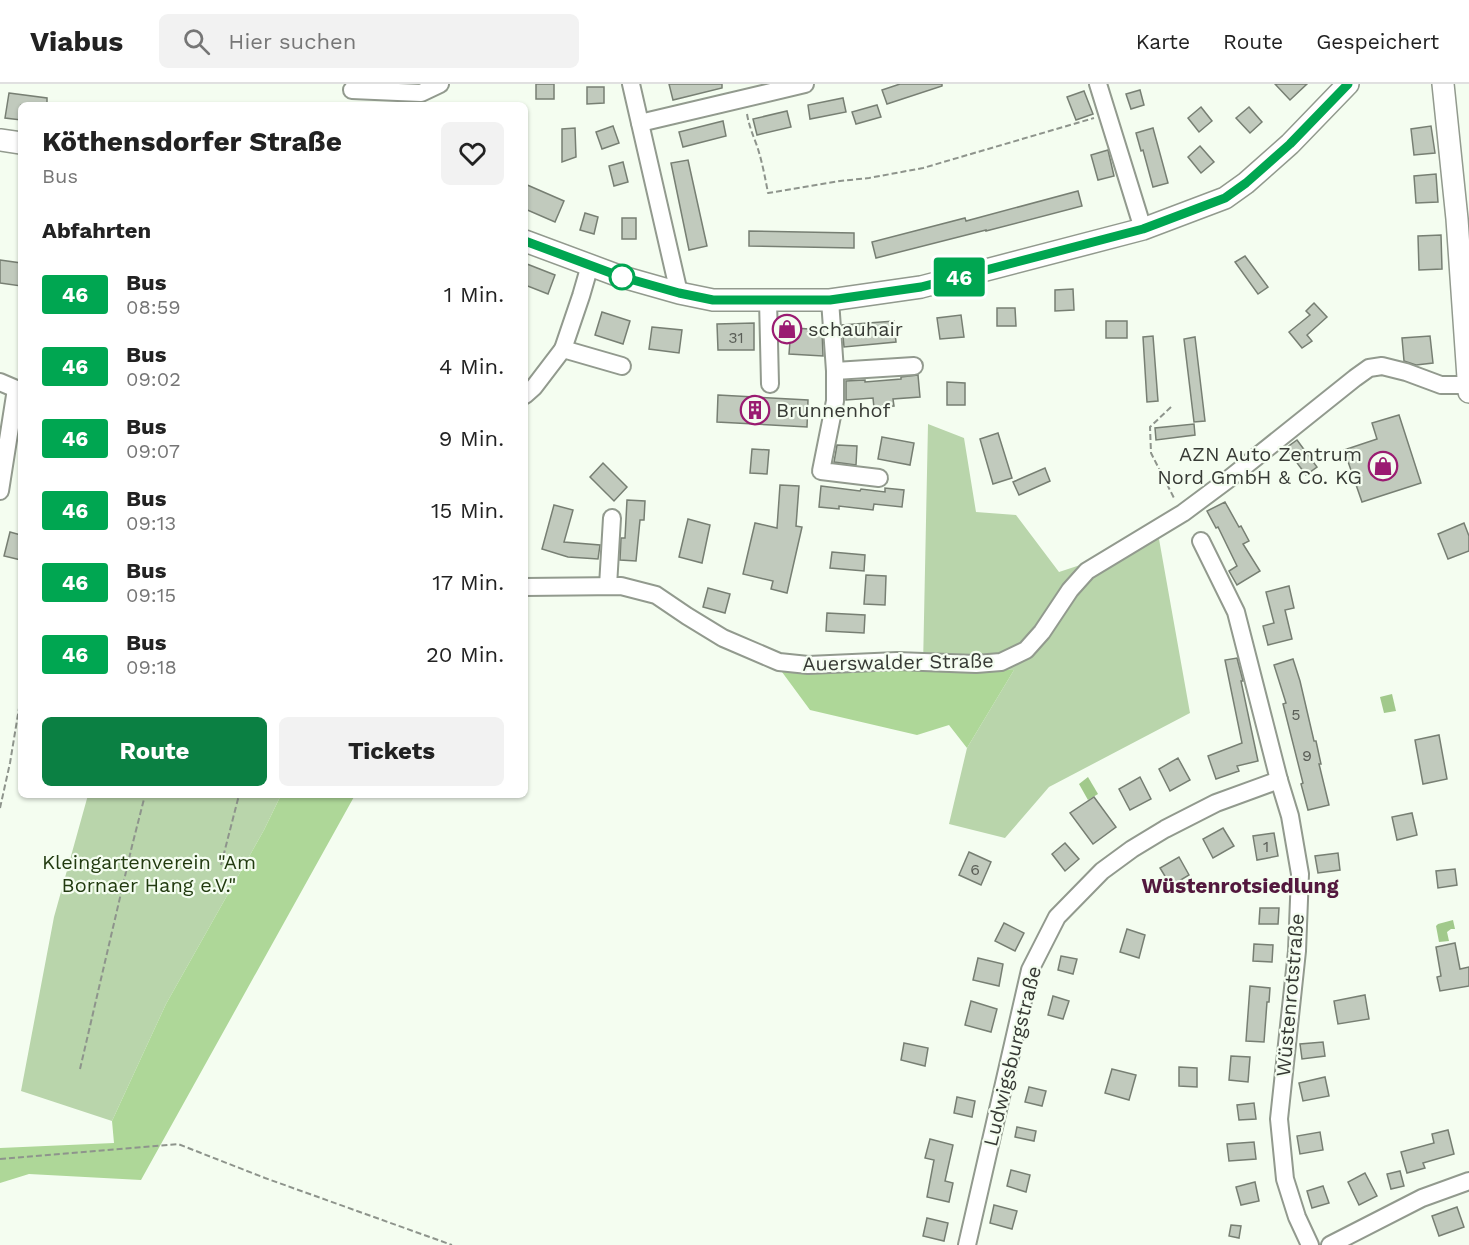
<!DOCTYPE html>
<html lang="de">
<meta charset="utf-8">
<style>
body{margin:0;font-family:"Work Sans",sans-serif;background:#f2f2f2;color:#222;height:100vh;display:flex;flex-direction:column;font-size:22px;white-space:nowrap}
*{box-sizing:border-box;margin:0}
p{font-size:20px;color:#767676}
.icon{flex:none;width:33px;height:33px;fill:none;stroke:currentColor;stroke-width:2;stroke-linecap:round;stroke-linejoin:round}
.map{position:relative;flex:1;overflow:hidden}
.sheet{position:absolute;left:18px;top:18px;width:510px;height:696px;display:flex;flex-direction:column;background:#fff;border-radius:9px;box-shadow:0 2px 4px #0004}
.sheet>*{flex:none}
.badge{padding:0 12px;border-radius:4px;font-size:21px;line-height:39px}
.map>.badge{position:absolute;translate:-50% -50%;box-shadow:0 0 0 3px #fff}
h2{padding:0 24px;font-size:22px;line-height:54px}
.round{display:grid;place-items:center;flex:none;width:63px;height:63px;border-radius:9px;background:#f2f2f2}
.summary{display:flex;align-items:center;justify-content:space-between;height:102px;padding:0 24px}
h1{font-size:28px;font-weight:700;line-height:45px}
.cta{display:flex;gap:12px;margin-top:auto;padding:12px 24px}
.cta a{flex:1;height:69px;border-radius:9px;background:#0b8043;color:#fff;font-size:24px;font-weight:700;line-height:69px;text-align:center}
.cta a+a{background:#f2f2f2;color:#222}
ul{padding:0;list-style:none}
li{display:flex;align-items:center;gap:18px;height:72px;padding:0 24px}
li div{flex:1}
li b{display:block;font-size:22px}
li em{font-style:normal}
li .badge{min-width:66px;font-weight:700;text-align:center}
header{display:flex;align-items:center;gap:36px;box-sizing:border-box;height:84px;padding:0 30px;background:#fff;border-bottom:2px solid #e0e0e0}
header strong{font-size:28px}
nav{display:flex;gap:33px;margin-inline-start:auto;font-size:21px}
.search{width:420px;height:54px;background:#f2f2f2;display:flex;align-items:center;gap:15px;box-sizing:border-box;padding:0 21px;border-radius:9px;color:#767676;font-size:22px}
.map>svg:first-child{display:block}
.green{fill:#b9d5ab}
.forest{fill:#aed798}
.water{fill:#a1c98b}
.building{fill:#c1cabd;stroke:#777f73;stroke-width:1.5}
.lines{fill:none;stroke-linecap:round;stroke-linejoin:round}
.minor-casing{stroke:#929a8e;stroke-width:20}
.major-casing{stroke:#929a8e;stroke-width:24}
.path{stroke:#8e948c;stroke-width:2;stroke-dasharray:6 3;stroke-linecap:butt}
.minor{stroke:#fff;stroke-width:16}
.major{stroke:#fff;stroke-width:21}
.line-casing{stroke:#fff;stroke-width:14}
.line{stroke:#00a651;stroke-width:9}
.stop-dot{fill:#fff;stroke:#00a651;stroke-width:3}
.labels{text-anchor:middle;stroke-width:4.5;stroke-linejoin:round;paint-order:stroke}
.number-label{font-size:16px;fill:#5a5e57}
.poi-label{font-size:20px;fill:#373a35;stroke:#f4fdf0;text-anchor:start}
.street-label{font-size:20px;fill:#373a35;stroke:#f4fdf0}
.park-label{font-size:20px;fill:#223b10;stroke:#f4fdf0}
.neighbourhood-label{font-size:21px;font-weight:bold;fill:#53183e;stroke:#f4fdf0}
</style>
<header>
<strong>Viabus</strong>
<div class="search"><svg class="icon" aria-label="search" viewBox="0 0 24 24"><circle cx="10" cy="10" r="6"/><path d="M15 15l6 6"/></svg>Hier suchen</div>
<nav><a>Karte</a><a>Route</a><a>Gespeichert</a></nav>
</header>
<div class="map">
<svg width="1469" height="1161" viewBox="0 0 1469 1161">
<rect width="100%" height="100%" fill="#f4fdf0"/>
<!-- green -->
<g class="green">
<path d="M928,340L964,354L976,428L1016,431L1059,488L1159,455L1190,629L1049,703L1005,754L949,740L967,664L1014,586L923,583Z"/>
<path d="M88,711H281L264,746L166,920L112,1037L21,1007L54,833Z"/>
</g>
<!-- forest -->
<g class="forest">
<path d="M923,583L1014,586L967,664L949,641L917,651L810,626L782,588Z"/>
<path d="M281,711H355L141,1096L29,1090L0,1099V1064L114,1059L112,1037L166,920L264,746Z"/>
</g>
<!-- water -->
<g class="water">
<path d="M1392,610L1396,627L1384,629L1380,613Z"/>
<path d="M1088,693L1098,710L1088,716L1079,700Z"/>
<path d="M1453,836L1455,845H1451L1447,848L1449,857L1439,858L1436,842L1438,840Z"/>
</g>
<!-- building -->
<g class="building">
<rect x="536" y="0" width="18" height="15"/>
<path d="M669,0H722V4L673,16Z"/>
<path d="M900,0H942V2L887,20L882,6Z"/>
<path d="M1275,0H1307L1290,16Z"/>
<path d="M587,3H604V19L587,20Z"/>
<path d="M1140,6L1144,21L1131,25L1126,10Z"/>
<path d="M1084,7L1093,30L1076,36L1067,13Z"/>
<path d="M9,9L47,14V21H21V36L5,34Z"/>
<path d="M843,14L846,28L810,35L808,21Z"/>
<path d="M877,21L881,33L856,40L852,28Z"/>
<path d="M1201,23L1212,37L1199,48L1188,34Z"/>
<path d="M1249,23L1262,38L1250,49L1236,34Z"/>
<path d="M787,27L791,43L757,51L753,35Z"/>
<path d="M723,37L726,52L683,63L679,48Z"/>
<path d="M613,42L619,59L602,65L596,48Z"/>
<path d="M1431,42L1435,69L1414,71L1411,45Z"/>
<path d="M575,44L576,73L562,78V45Z"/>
<path d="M1153,44L1168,99L1153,103L1143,66L1141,67L1136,49Z"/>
<path d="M1200,62L1214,78L1201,89L1188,73Z"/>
<path d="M1108,66L1114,92L1098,96L1091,71Z"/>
<path d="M688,76L707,162L689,166L671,79Z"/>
<path d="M623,78L628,98L614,102L609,82Z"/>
<path d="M1436,90L1438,118L1416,119L1414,92Z"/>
<path d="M525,100L564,117L555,138L525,125Z"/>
<path d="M1078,107L1082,122L986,147V146L876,174L872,158L965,134L966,137Z"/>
<path d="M585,129L598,133L594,150L580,146Z"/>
<rect x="622" y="134" width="14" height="21"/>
<path d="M749,147L854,149V164L749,162Z"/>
<path d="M1441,151L1442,185L1419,186L1418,152Z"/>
<path d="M1245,172L1268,203L1258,210L1235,178Z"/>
<path d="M0,176L21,179V202L0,199Z"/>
<path d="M527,180L555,191L548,210L525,201V185Z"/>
<path d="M1073,205L1074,226L1055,227V206Z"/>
<path d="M1314,219L1327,233L1307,251L1312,257L1302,264L1289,248L1310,231L1306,227Z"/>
<path d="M997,224H1015L1016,242H997Z"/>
<path d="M602,228L630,237L623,260L595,251Z"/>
<path d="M961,231L964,253L940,255L937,234Z"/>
<path d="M894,237L896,258L844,263L842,241Z"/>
<rect x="1106" y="237" width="21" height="17"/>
<path d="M754,239V266H718L717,240Z"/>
<path d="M652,243L682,246L679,269L649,265Z"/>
<path d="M782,243L822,246L823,272L789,270L790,257L781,256Z"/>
<path d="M1153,252L1158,317L1147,318L1143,253Z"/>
<path d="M1430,252L1433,279L1416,281L1404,277L1402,254Z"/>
<path d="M1195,253L1205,337L1194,338L1184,255Z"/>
<path d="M918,291L920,313L893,315L894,322L874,324L873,314L846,316V297L865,296V298L901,295V293Z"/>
<path d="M947,298L965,299V321H947Z"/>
<path d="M718,311L808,316L807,343L717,338Z"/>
<path d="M1399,331L1421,399L1362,418L1344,366L1377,355L1372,339Z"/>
<path d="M1194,340L1195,351L1156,356L1155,344Z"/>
<path d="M998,349L1012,394L993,400L980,355Z"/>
<path d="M882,353L914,359L910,381L878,375Z"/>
<path d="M1297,356L1317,383L1306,391L1286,364Z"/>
<path d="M837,361L857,362L856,381L834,378Z"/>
<path d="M752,365L769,366L767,390L750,389Z"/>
<path d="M603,379L627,403L614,417L590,393Z"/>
<path d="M1045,384L1050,397L1019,411L1013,398Z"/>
<path d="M780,401L799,402L796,442L802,443L787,509L771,505L773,497L743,490L755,439L777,444Z"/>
<path d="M821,402L860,407L861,405L885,408V404L904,406L902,423L874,420L873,426L839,422V425L819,423Z"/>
<path d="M627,416L645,417L644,436H640L636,477L620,476L621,454H625Z"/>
<path d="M1225,418L1239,443L1241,442L1249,457L1243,460L1260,487L1237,501L1229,487L1237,482L1218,443L1216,444L1207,427Z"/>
<path d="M554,421L573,426L564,458L600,461L598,475L568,473L542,465Z"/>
<path d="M688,435L710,441L702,479L679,473Z"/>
<path d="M1464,439L1469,452V467L1448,475L1438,450Z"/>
<path d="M10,448L21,451V476L4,472Z"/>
<path d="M832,468L865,471L864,487L830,484Z"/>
<path d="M866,491L886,492L885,521L864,520Z"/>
<path d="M1289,502L1294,524L1285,526L1292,555L1268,561L1263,542L1274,539L1266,508Z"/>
<path d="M708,504L730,510L725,529L703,523Z"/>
<path d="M827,529L865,531L864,549L826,547Z"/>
<path d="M1237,574L1243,597H1241L1258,677L1237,682L1239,687L1216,695L1208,672L1242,659L1225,576Z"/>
<path d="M1293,575L1300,597L1314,657H1316L1321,680H1319L1329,721L1308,726L1301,700L1303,699L1283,620L1286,619L1274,581Z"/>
<path d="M1439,651L1447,695L1423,700L1415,656Z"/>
<path d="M1178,674L1190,696L1170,707L1159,685Z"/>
<path d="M1140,693L1151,715L1130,726L1119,705Z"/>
<path d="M1094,713L1116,743L1093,760L1070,729Z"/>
<path d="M1412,729L1417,751L1397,756L1392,733Z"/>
<path d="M1223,744L1234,762L1213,774L1203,755Z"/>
<path d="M1274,749L1278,772L1257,776L1253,752Z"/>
<path d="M1065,759L1079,775L1065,787L1052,770Z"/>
<path d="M969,768L991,778L981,801L959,791Z"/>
<path d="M1338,769L1340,786L1318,789L1315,772Z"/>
<path d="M1179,773L1189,791L1171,802L1160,784Z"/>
<path d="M1455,785L1457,801L1438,804L1436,787Z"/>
<path d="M1260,824H1279L1278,840H1259Z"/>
<path d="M1004,839L1024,849L1015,867L995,857Z"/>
<path d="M1127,845L1145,851L1139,874L1120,868Z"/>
<path d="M1455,859L1460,885L1469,883V902L1440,907L1437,893L1441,892L1436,863Z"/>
<path d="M1254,860L1273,861L1272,878L1253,877Z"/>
<path d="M1061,872L1077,875L1073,890L1058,886Z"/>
<path d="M978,874L1003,880L999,902L973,896Z"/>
<path d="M1250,902L1270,904L1269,918H1267L1264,958L1246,957Z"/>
<path d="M1365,911L1369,935L1338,940L1334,917Z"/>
<path d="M1053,912L1069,917L1063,935L1048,931Z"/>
<path d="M971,917L997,925L991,948L965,941Z"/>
<path d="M1323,958L1325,972L1302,975L1300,960Z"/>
<path d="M904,959L928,964L925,982L901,976Z"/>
<path d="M1231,972L1250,973L1248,998L1229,996Z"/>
<path d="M1179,983L1197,984V1003L1179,1002Z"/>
<path d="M1112,985L1136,991L1129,1016L1105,1009Z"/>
<path d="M1325,993L1329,1012L1303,1017L1299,999Z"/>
<path d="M1029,1003L1046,1007L1042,1022L1025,1018Z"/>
<path d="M957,1013L975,1017L972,1033L954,1029Z"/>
<path d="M1254,1019L1256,1035L1239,1036L1237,1021Z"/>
<path d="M1017,1043L1036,1047L1034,1057L1015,1053Z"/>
<path d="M1448,1046L1454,1070L1423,1079L1425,1084L1407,1089L1401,1068L1434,1059L1432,1050Z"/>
<path d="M1320,1048L1323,1066L1300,1070L1297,1052Z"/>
<path d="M930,1055L953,1061L945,1097L953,1099L949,1118L927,1113L934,1076L925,1074Z"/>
<path d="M1254,1058L1256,1075L1229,1077L1227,1060Z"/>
<path d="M1011,1086L1030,1091L1026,1108L1007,1102Z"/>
<path d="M1400,1087L1404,1102L1391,1105L1387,1090Z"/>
<path d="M1365,1089L1377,1112L1359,1121L1348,1098Z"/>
<path d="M1255,1098L1259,1117L1241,1121L1236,1103Z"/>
<path d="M1323,1102L1329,1119L1312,1124L1307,1107Z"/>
<path d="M994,1121L1017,1127L1012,1145L990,1139Z"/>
<path d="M1457,1123L1464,1143L1439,1152L1432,1132Z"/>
<path d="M927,1134L948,1139L944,1157L923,1152Z"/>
<path d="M1231,1141L1241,1142L1239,1154L1229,1152Z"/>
</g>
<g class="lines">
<!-- minor casing -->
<g class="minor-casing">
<g id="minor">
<path d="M631,0L679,209"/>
<path d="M1098,0L1143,145"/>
<path d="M352,6L421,9L440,0"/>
<path d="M640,39L805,0"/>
<path d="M768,216L770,300"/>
<path d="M830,216L835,287V317L821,387L879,394"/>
<path d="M563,265L581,212L590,181"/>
<path d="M835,287L914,282"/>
<path d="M0,298L21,307"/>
<path d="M525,311L534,303L563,265L622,282"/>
<path d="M0,407L16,305"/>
<path d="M1201,457L1236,528L1279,696L1290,732L1300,790L1297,867L1279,1035L1285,1095L1297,1133L1310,1161"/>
<path d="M608,502L612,434"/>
<path d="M525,503L621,502L656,511L687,532L723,554L779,578L808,581L897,577L976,580L1001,578L1026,566L1042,548L1070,506L1087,487L1183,429L1230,394L1355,294L1369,284L1382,282L1406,288L1441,301H1468"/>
<path d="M967,1161L1030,886L1057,833L1102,787L1132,765L1165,745L1216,719L1279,696"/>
<path d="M1330,1161L1422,1114L1469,1097"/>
</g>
</g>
<!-- major casing -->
<g class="major-casing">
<g id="major">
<path d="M1443,0L1457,135L1469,308"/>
<path d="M0,56L21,59"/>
<path d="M525,157L619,192L679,209L713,216H830L921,203L1143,145L1225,114L1246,99L1290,60L1348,0"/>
</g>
</g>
<!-- path -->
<g class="path">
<path d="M747,30C749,42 753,51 757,62C762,77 765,93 768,109L840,97L869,94L923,84L1094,34"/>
<path d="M1171,323L1150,343L1151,369L1175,416"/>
<path d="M0,724L10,679L21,612"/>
<path d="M221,781L239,711"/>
<path d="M80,985L132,762L145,711"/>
<path d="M0,1075L178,1060L265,1094L452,1161"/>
</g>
<!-- minor -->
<use href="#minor" class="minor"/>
<!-- major -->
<use href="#major" class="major"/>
</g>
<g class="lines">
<!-- line casing -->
<g class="line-casing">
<path id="line" d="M525,157L619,192L679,209L713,216H830L921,203L1143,145L1225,114L1246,99L1290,60L1348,0"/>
</g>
<!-- line -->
<use href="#line" class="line"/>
</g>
<!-- icons -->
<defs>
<g id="shop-ring" transform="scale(1.5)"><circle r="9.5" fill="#f4fdf0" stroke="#9a1b71" stroke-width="1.5"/><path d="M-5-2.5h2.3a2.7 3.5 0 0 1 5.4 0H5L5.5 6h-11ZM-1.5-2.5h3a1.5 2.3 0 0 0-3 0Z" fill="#9a1b71"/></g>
<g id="building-ring" transform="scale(1.5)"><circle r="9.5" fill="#f4fdf0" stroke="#9a1b71" stroke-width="1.5"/><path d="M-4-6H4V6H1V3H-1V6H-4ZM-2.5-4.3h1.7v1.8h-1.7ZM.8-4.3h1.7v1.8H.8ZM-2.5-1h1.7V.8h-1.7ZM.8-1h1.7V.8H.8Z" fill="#9a1b71"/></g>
</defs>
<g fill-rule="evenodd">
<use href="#shop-ring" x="787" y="245"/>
<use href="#building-ring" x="755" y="326"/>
<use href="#shop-ring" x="1383" y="382"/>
</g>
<!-- markers -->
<circle class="stop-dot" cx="622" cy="193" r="12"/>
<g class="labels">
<!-- number labels -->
<g class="number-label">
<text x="736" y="259">31</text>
<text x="1296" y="636">5</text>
<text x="1307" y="677">9</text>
<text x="1266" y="768">1</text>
<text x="975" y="791">6</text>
</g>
<!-- poi labels -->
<g class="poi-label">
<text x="808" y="252">schauhair</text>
<text x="776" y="333">Brunnenhof</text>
<text x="1362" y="377" text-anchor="end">AZN Auto Zentrum<tspan x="1362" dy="23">Nord GmbH &amp; Co. KG</tspan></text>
</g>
<!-- street labels -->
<g class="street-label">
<text transform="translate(898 578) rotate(-1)" y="7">Auerswalder Straße</text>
<text transform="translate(1290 911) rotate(-85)" y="7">Wüstenrotstraße</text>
<text transform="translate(1012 972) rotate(-76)" y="7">Ludwigsburgstraße</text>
</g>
<!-- park labels -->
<g class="park-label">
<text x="149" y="785">Kleingartenverein "Am<tspan x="149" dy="23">Bornaer Hang e.V."</tspan></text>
</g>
<!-- neighbourhood labels -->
<g class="neighbourhood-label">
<text x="1240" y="809">Wüstenrotsiedlung</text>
</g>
</g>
</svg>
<b class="badge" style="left:959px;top:193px;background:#00a651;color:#fff">46</b>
<section class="sheet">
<div class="summary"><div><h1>Köthensdorfer Straße</h1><p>Bus</p></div><a class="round"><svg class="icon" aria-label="heart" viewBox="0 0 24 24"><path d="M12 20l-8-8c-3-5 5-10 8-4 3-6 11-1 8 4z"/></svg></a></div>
<h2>Abfahrten</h2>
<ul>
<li><span class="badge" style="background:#00a651;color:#fff">46</span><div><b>Bus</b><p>08:59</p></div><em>1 Min.</em></li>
<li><span class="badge" style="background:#00a651;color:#fff">46</span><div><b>Bus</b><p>09:02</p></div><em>4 Min.</em></li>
<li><span class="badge" style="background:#00a651;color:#fff">46</span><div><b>Bus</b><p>09:07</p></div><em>9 Min.</em></li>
<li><span class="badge" style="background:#00a651;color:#fff">46</span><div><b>Bus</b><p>09:13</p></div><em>15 Min.</em></li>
<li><span class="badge" style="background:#00a651;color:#fff">46</span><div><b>Bus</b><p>09:15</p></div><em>17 Min.</em></li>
<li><span class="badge" style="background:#00a651;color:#fff">46</span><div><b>Bus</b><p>09:18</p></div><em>20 Min.</em></li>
</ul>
<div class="cta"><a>Route</a><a>Tickets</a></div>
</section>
</div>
